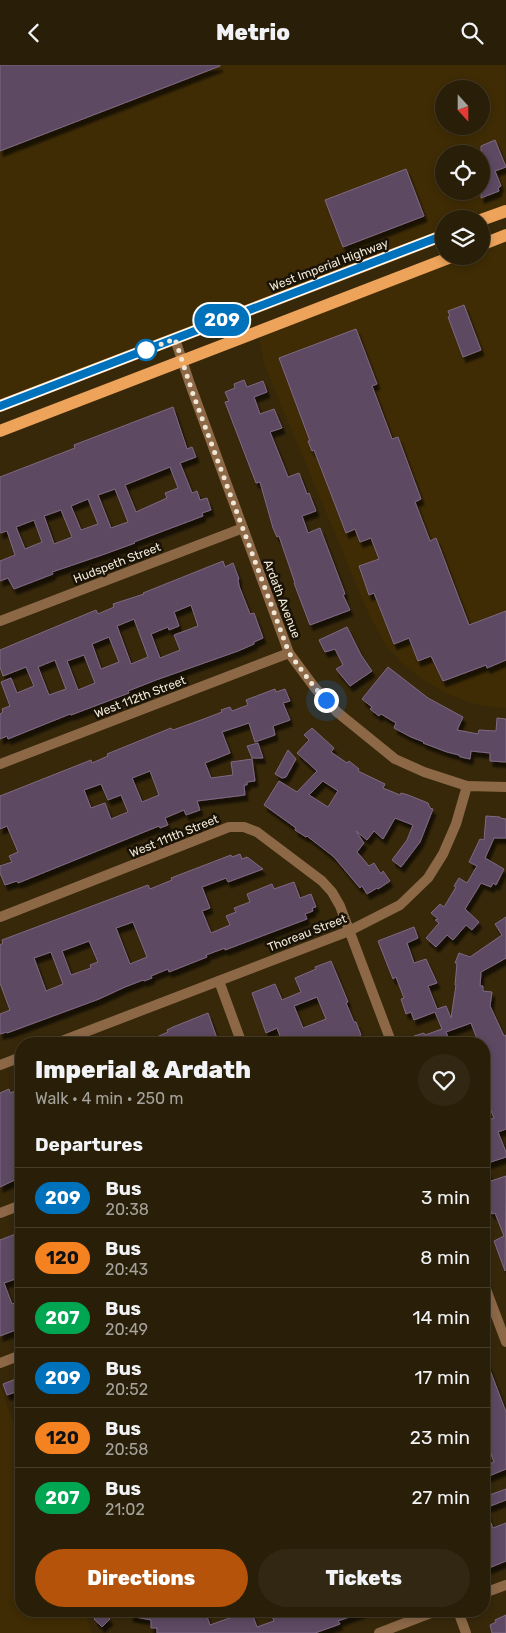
<!DOCTYPE html>
<meta charset="utf-8">
<style>
body{margin:0;font-family:Rubik,sans-serif;background:#312712;color:#f1f3f6;height:100vh;display:flex;flex-direction:column;font-size:19px;white-space:nowrap}
*{box-sizing:border-box;margin:0}
p{font-size:16px;color:#a5a29c}
.icon{flex:none;width:28px;height:28px;fill:none;stroke:currentColor;stroke-width:2;stroke-linecap:round;stroke-linejoin:round}
.map{position:relative;flex:1;overflow:hidden}
.details{position:absolute;left:15px;top:972px;width:475px;height:580px;display:flex;flex-direction:column;background:#291e08;border-radius:20px;box-shadow:0 2px 8px #0003,0 0 0 1px #453c29}
.details>*{flex:none}
.badge{padding:0 10px;border-radius:16px;font-size:18px;line-height:32px}
.needle{width:32px;rotate:159deg}
.fabs{position:absolute;left:435px;top:15px;display:grid;gap:10px}
.fabs a{display:grid;place-items:center;width:55px;height:55px;border-radius:50%;background:#291e08;box-shadow:0 2px 8px #0003,0 0 0 1px #453c29;font-size:25px}
.you{position:absolute;width:25px;height:25px;margin:-12px;border:4px solid #fff;border-radius:50%;background:#1a73e8;box-shadow:0 0 0 8px #1a73e833}
.map>.badge{position:absolute;translate:-50% -50%;box-shadow:0 0 0 2px #fff}
h2{padding:0 20px;font-size:19px;line-height:45px}
.round{display:grid;place-items:center;flex:none;width:52px;height:52px;border-radius:26px;background:#312712}
.summary{display:flex;align-items:center;justify-content:space-between;height:85px;padding:0 20px}
h1{font-size:24px;font-weight:800;line-height:38px}
.button{display:flex;gap:10px;margin-top:auto;padding:10px 20px}
.button a{flex:1;height:58px;border-radius:30px;background:#b45309;color:#fff;font-size:20px;font-weight:800;line-height:58px;text-align:center}
.button a+a{background:#312712;color:#f1f3f6}
ul{padding:0;list-style:none}
li{display:flex;align-items:center;gap:15px;height:60px;padding:0 20px;border-top:1px solid #453c29}
li div{flex:1}
li b{display:block;font-size:19px}
li em{font-style:normal}
li .badge{min-width:55px;font-weight:700;text-align:center}
header{display:flex;justify-content:space-between;align-items:center;height:65px;padding:0 20px;background:#291e08;font-size:22px;font-weight:800}
.map>svg:first-child{display:block}
.built{fill:#3f2c05;fill-rule:evenodd}
.building{fill:#5d4862;stroke:#7f6984;fill-rule:evenodd;filter:url(#shadow)}
.lines{fill:none;stroke-linecap:round;stroke-linejoin:round}
.street{stroke:#8c6847;stroke-width:10}
.primary{stroke:#eda35a;stroke-width:12}
.line-casing{stroke:#fff;stroke-width:11}
.line{stroke:#0072bc;stroke-width:8}
.walk{stroke:#f1e7d6;stroke-width:5;stroke-dasharray:0 9}
.stop-dot{fill:#fff;stroke:#0072bc;stroke-width:2.5}
.labels{text-anchor:middle;stroke-width:5;stroke-linejoin:round;paint-order:stroke}
.street-label{font-size:12px;fill:#f1e7d6;stroke:#191206}
</style>
<header><svg class="icon" aria-label="back" viewBox="0 0 24 24"><path d="M15 5l-7 7 7 7"/></svg>Metrio<svg class="icon" aria-label="search" viewBox="0 0 24 24"><circle cx="10" cy="10" r="6"/><path d="M15 15l6 6"/></svg></header>
<div class="map">
<svg width="506" height="1568" viewBox="0 0 506 1568">
<defs>
<filter id="shadow"><feDropShadow dx="3" dy="5.5" stdDeviation="1" flood-color="#0009"/></filter>
</defs>
<rect width="100%" height="100%" fill="#37280a"/>
<!-- built -->
<g class="built">
<path d="M0,0H505L506,141L473,154H444V165L0,338ZM444,24H481V61H444ZM444,89H481V126H444Z"/>
<path d="M506,175V643L490,642L468,637L442,626L419,612L400,596L385,578L370,552L264,299L259,273L464,191H481V185Z"/>
<path d="M0,1320L21,1377V1546H84L92,1568H0Z"/>
</g>
<!-- building -->
<g class="building">
<path d="M0,0H220V1L0,86Z"/>
<path d="M495,75L506,102L495,106L501,121L498,123L499,126L481,133V81Z"/>
<path d="M406,104L424,151L343,182L325,135Z"/>
<path d="M464,240L481,285L463,292L448,252L450,251L448,246Z"/>
<path d="M356,264L377,319L372,321L392,374L398,372L421,434L415,437L430,476L436,473L469,560L506,546V595L487,603L486,600L443,616L431,591L418,596L409,573L394,579L374,528L369,530L359,501L379,494L371,473L360,477L355,464L346,468L314,385L312,386L308,376H310L279,293Z"/>
<path d="M244,315L247,322L263,316L267,327L254,332L260,349L274,344L282,363L270,367L288,412L299,408L307,429L309,428L316,446L302,451L308,468L320,463L345,529L343,530L350,545L310,560L294,518H295L279,471L277,472L273,463L260,417L256,418L225,337L229,336L225,327L235,323L234,319Z"/>
<path d="M173,342L187,384L192,382L196,392L180,398L192,428L197,426L200,435L207,433L211,445L202,448L203,451L134,477L135,478L102,490L52,507L53,509L14,524L8,513L0,516V496L15,490L7,466L0,468V412L75,383L74,380ZM170,402L178,423L165,428L167,433L136,447L125,420ZM115,424L128,457L111,463L98,430ZM88,434L98,459L81,465L71,441ZM61,445L72,472L54,479L44,451ZM34,455L42,477L25,484L16,462Z"/>
<path d="M223,496L225,502L233,498L239,514H238L239,521L250,549L254,548L263,573L254,577V579L238,586L156,615L128,626L129,628L71,650L70,649L8,674L7,671L0,674V649L3,647L2,644L10,641L1,617L11,613L17,628L34,621L26,602L3,611L0,602V585L96,545L98,549L114,542L113,539L144,529L143,528ZM191,540L198,561L174,570L180,585L160,593L151,569L168,562L169,565L179,561L174,547ZM134,554L148,592L131,599L117,561ZM109,572L119,597L101,604L92,579ZM84,590L95,618L78,625L67,596ZM55,595L66,624L49,630L38,602Z"/>
<path d="M347,562L361,590L372,606L350,621L336,604L343,600L335,584L325,587L319,575Z"/>
<path d="M388,602L428,633L463,652L457,665L478,669L479,665L496,666L497,653L506,654V697L490,696V688L471,686L470,694L461,692L459,691V690L447,687L423,678L424,677L411,672L394,663L396,658L381,649L379,651L370,644L372,642L362,634Z"/>
<path d="M275,624L276,627L285,624L290,636L283,638L290,655L273,661L275,670L255,677L249,658L222,667L230,688L205,698L211,713L233,710L231,697L252,694L255,716L247,717V720H244L245,730L197,736L200,745L186,750L184,745L165,753L168,760L160,763L159,761L18,818L17,816L5,820L0,808V801L12,797L9,791L18,787L7,761L0,764V731L91,695L92,698L108,691L107,689L171,663L173,665L201,655L222,647L221,645L230,642L232,646L248,640L246,635ZM150,706L159,730L142,737L132,713ZM101,719L108,735L121,730L128,747L111,754L105,738L91,743L84,725Z"/>
<path d="M312,663L334,683L331,687L347,698L349,696L359,704L358,706L385,719L383,723L400,730L401,728L408,730L428,738L430,743L433,744L420,777L401,802L392,795L407,775L413,760L395,753L383,774L374,766L367,775L356,766L364,778L357,787L369,801L374,798L381,809L383,806L390,816L378,824L377,823L367,829L362,821L360,823L334,792L307,771L306,772L295,765L296,763L264,740L279,716L297,727L317,706L297,688L309,675L304,670ZM323,716L338,726L328,742L309,730Z"/>
<path d="M258,678L263,693H252L247,681Z"/>
<path d="M288,685L296,694L286,712L282,713L275,709Z"/>
<path d="M486,751L500,752V753L506,754V773H494L485,793L504,804L496,820L493,818L491,822L481,818L465,844L479,857L472,865L466,860L453,875L447,870L436,882L426,873L439,858L435,855L438,854L431,848L440,839L444,842L456,822L454,821L459,813L467,818L477,801L469,797L480,774L484,775Z"/>
<path d="M240,789L242,794L247,792L263,804L228,817L226,813L202,822L210,843L202,846L211,868L230,860L226,851L236,847L234,843L250,837L247,829L272,819L274,824L294,817L300,833L311,829L316,842L312,843L313,846L305,849L307,854L225,885V883L206,890L207,892L169,907L168,904L151,911L152,913L144,916L143,915L125,922L99,934L7,968V967L0,969V949L10,945L0,918V880L3,878L2,875L148,820L150,824L172,815L171,813L231,790L232,792ZM133,857L147,892L130,899L116,863ZM89,876L98,897L90,900L91,903L71,910L62,886ZM51,887L63,919L46,926L34,893Z"/>
<path d="M506,852V893L481,907L480,921H483V926L492,927L490,941L504,971L506,970V1064L498,1067L506,1087V1092L485,1099L491,1116L506,1111L505,1206L494,1176L504,1171L495,1148L492,1149L490,1144L484,1146V1057L494,1053L487,1036L484,1037V979H479L471,958L446,967L451,979H405L416,974L414,971L424,968L425,970L442,964L435,947L414,955L411,947L406,949L401,934L404,933L396,912L393,914L378,876L414,862L418,873L407,878L414,898L426,894L437,918L428,921L437,944L446,941L451,953L456,920H455L457,898H455L459,888L470,892L502,870L495,859Z"/>
<path d="M331,896L348,937L346,938L354,957H356L361,970L359,971L362,979H283L277,963L266,968L252,928L275,919L282,935L301,927L295,913L316,904L315,902ZM317,932L326,954L303,963L294,941Z"/>
<path d="M208,948L219,979H141L168,967L167,965L173,962Z"/>
<path d="M9,1024L10,1028L21,1024V1112L0,1122V1028Z"/>
<path d="M21,1167V1212L4,1218L12,1239L21,1236V1263L0,1271V1175Z"/>
<path d="M485,1292L506,1347V1404L484,1413V1401L494,1397L487,1379L484,1381Z"/>
<path d="M21,1312V1325L7,1330L3,1319Z"/>
<path d="M506,1424V1435L485,1443L493,1463L506,1458V1496L484,1505V1432Z"/>
<path d="M102,1546L110,1554L102,1562L94,1554Z"/>
<path d="M131,1546H205L210,1560L235,1551L233,1546H251L257,1562L274,1556L270,1546L363,1547L338,1556L340,1559L315,1568H157V1563H151V1555L130,1551Z"/>
<path d="M506,1550V1568H492L490,1560L496,1557L495,1555Z"/>
</g>
<g class="lines">
<!-- street -->
<g class="street">
<path d="M175,274L190,319L289,588L315,623L337,647L395,694L424,707L467,721"/>
<path d="M0,556L243,463"/>
<path d="M0,699L289,588"/>
<path d="M0,852L229,762H244L257,767L322,816L332,827L340,841L392,979"/>
<path d="M219,916L242,979"/>
<path d="M54,979L349,866L400,840L428,813L443,789L456,759L467,721L506,722"/>
<path d="M0,1000L21,992"/>
<path d="M0,1148L21,1140"/>
<path d="M484,1219L506,1277"/>
<path d="M0,1298L21,1290"/>
<path d="M484,1528L506,1520"/>
<path d="M458,1546L466,1568"/>
<path d="M379,1568L436,1546"/>
</g>
<!-- primary -->
<g class="primary">
<path d="M481,155L506,146"/>
<path d="M481,180L506,170"/>
<path d="M0,341L444,170"/>
<path d="M0,366L454,191"/>
</g>
</g>
<g class="lines">
<!-- line casing -->
<g class="line-casing">
<path id="line" d="M0,341L444,170"/>
</g>
<!-- line -->
<use href="#line" class="line"/>
<!-- walk -->
<path class="walk" d="M146,285L141,287L175,274L193,329L289,588L315,623L326,635"/>
</g>
<!-- markers -->
<circle class="stop-dot" cx="146" cy="285" r="10"/>
<g class="labels">
<!-- street labels -->
<g class="street-label">
<text transform="translate(329 200) rotate(-21)" y="4">West Imperial Highway</text>
<text transform="translate(117 498) rotate(-21)" y="4">Hudspeth Street</text>
<text transform="translate(282 534) rotate(69)" y="4">Ardath Avenue</text>
<text transform="translate(140 632) rotate(-21)" y="4">West 112th Street</text>
<text transform="translate(174 771) rotate(-22)" y="4">West 111th Street</text>
<text transform="translate(307 868) rotate(-21)" y="4">Thoreau Street</text>
</g>
</g>
</svg>
<div class="fabs">
<a><svg class="needle" viewBox="-14 -14 28 28"><path d="M0-13l5 13h-10z" fill="#e53935"/><path d="M0 13l5-13h-10z" fill="#a5a29c"/></svg></a>
<a><svg class="icon" aria-label="locate" viewBox="0 0 24 24"><circle cx="12" cy="12" r="6"/><path d="M12 2v4M12 18v4M2 12h4M18 12h4"/></svg></a>
<a><svg class="icon" aria-label="layers" viewBox="0 0 24 24"><path d="M12 4l9 5-9 5-9-5zM3 14l9 5 9-5"/></svg></a>
</div>
<div class="you" style="left:326px;top:635px"></div>
<b class="badge" style="left:222px;top:255px;background:#0072bc;color:#fff">209</b>
<section class="details">
<div class="summary"><div><h1>Imperial &amp; Ardath</h1><p>Walk · 4 min · 250 m</p></div><a class="round"><svg class="icon" aria-label="heart" viewBox="0 0 24 24"><path d="M12 20l-8-8c-3-5 5-10 8-4 3-6 11-1 8 4z"/></svg></a></div>
<h2>Departures</h2>
<ul>
<li><span class="badge" style="background:#0072bc;color:#fff">209</span><div><b>Bus</b><p>20:38</p></div><em>3 min</em></li>
<li><span class="badge" style="background:#f58220;color:#111">120</span><div><b>Bus</b><p>20:43</p></div><em>8 min</em></li>
<li><span class="badge" style="background:#00a651;color:#fff">207</span><div><b>Bus</b><p>20:49</p></div><em>14 min</em></li>
<li><span class="badge" style="background:#0072bc;color:#fff">209</span><div><b>Bus</b><p>20:52</p></div><em>17 min</em></li>
<li><span class="badge" style="background:#f58220;color:#111">120</span><div><b>Bus</b><p>20:58</p></div><em>23 min</em></li>
<li><span class="badge" style="background:#00a651;color:#fff">207</span><div><b>Bus</b><p>21:02</p></div><em>27 min</em></li>
</ul>
<div class="button"><a>Directions</a><a>Tickets</a></div>
</section>
</div>
